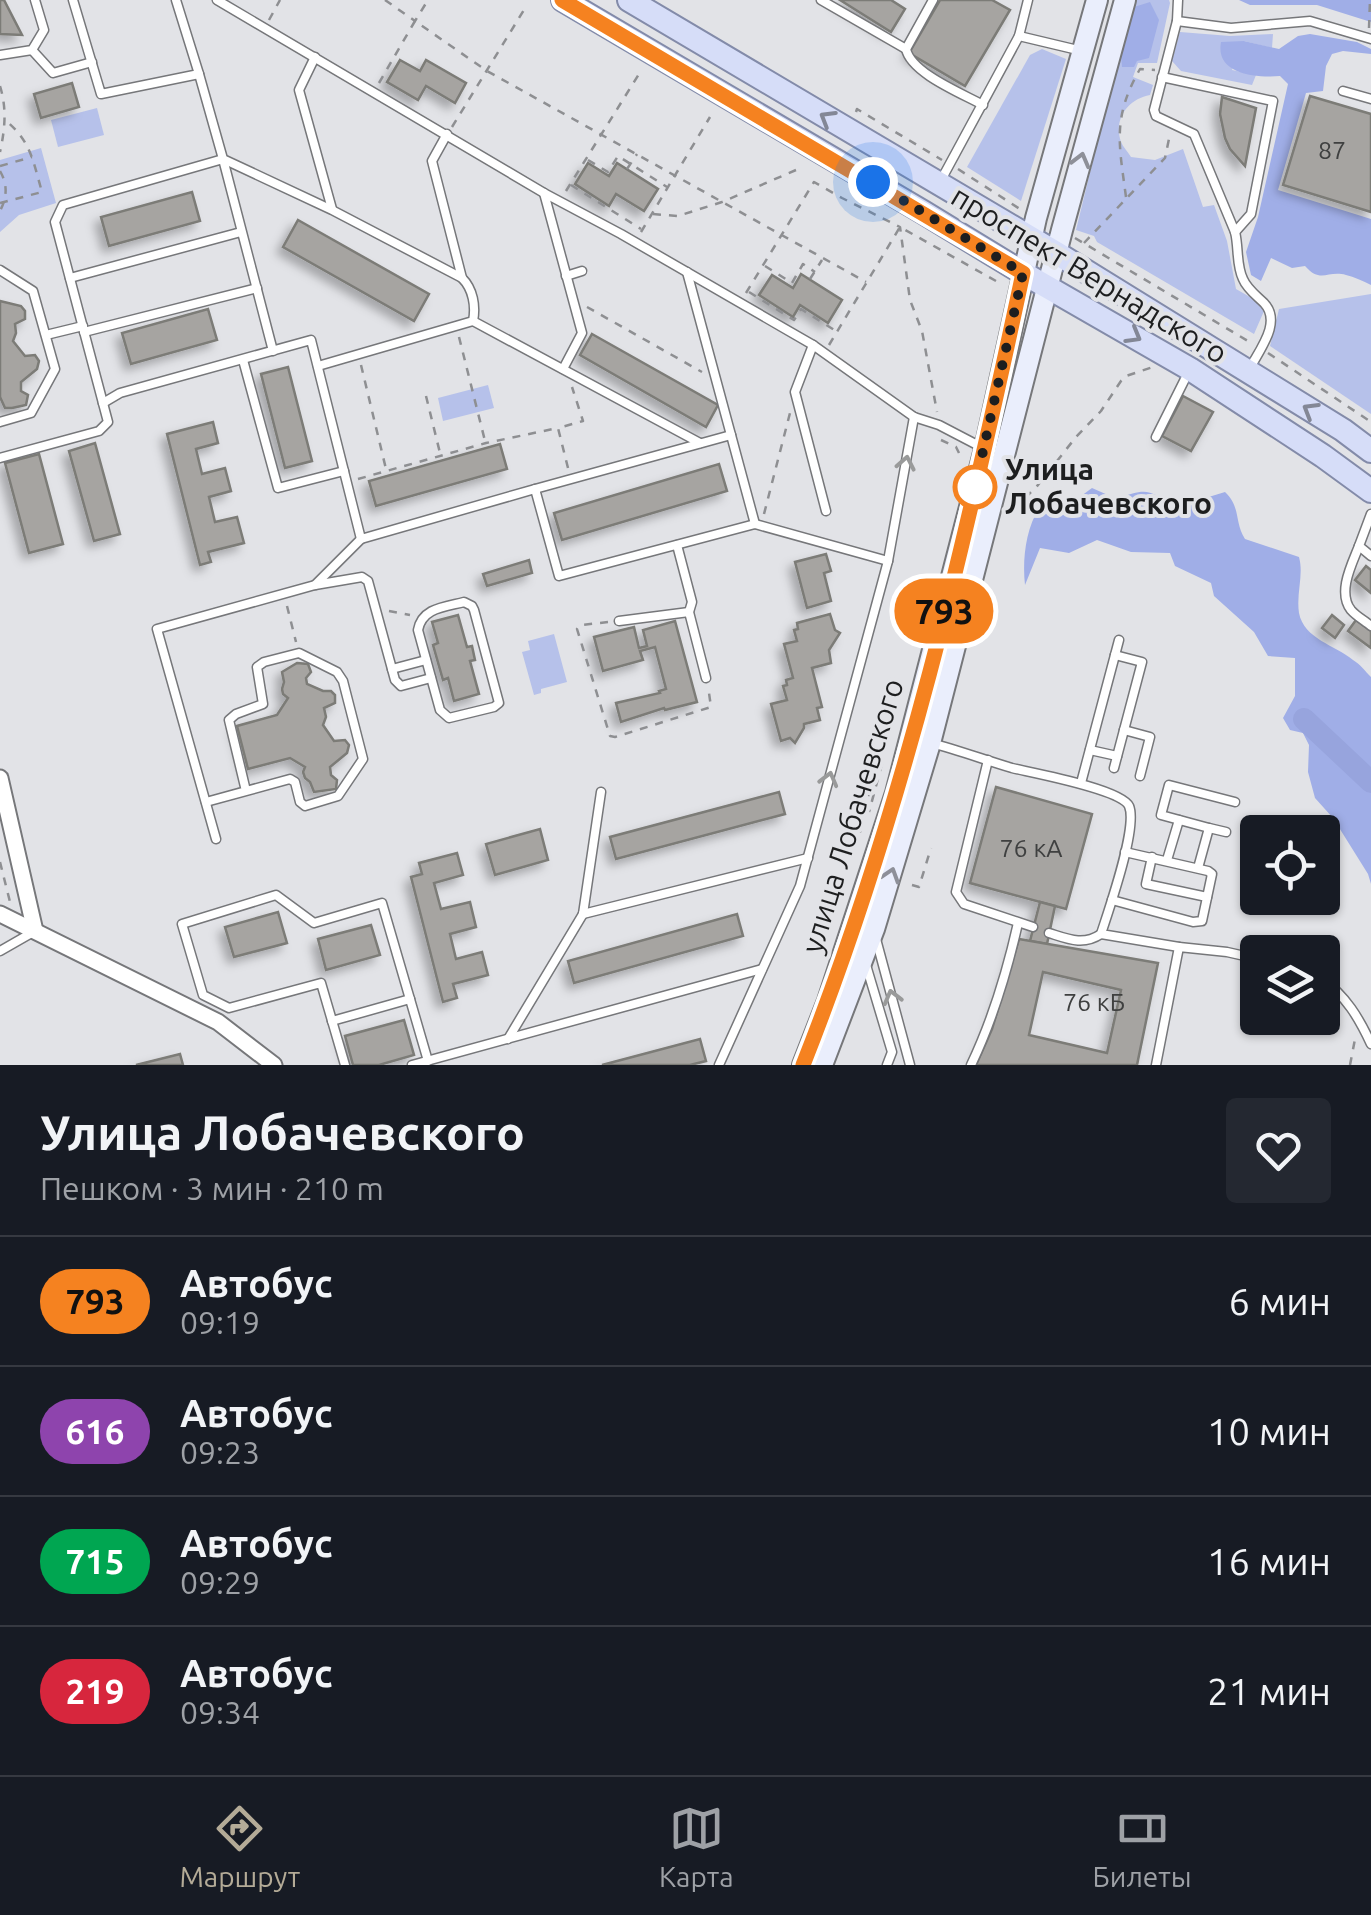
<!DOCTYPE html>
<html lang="ru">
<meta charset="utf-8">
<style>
body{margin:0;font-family:Ubuntu,sans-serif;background:#242831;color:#f1f3f6;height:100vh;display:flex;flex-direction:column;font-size:38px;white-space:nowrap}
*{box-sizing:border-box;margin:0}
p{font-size:32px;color:#9ea1a6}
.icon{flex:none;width:55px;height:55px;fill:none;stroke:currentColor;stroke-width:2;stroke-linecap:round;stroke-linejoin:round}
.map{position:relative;height:1065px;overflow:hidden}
.sheet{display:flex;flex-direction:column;background:#171b24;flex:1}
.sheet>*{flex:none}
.badge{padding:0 20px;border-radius:32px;font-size:35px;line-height:65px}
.tools{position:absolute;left:1240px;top:815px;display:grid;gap:20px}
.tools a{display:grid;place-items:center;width:100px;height:100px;border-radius:10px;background:#171b24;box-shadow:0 2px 8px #0004;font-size:50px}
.you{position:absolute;width:50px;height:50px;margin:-25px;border:8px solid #fff;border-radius:50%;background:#1a73e8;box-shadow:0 0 0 15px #1a73e833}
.map>.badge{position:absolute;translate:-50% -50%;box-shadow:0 0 0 5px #fff}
.round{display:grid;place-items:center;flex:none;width:105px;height:105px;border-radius:10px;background:#242831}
.headline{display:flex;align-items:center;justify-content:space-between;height:170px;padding:0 40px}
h1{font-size:48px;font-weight:700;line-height:75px}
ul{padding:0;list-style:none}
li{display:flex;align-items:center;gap:30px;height:130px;padding:0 40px;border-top:2px solid #363941}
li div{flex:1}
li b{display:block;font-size:38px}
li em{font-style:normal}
li .badge{min-width:110px;font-weight:700;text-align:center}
.tabs{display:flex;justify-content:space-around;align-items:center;height:140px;border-top:2px solid #363941;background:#171b24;font-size:28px;color:#9ea1a6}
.tabs a{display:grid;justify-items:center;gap:5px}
.tabs .selected{color:#b4ab97}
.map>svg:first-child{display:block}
.green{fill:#b6c1ea}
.forest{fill:#a0aee7}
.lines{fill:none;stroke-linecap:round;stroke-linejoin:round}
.river{stroke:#97a4dd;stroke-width:22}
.building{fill:#a6a4a1;stroke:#7c7b77;stroke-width:2.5;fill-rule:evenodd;filter:url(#shadow)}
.lane-casing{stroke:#76777a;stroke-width:11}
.street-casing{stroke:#76777a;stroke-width:19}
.secondary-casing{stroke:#76777a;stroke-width:24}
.primary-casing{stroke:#838ba9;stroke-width:26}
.path{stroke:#8e8f92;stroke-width:2.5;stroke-dasharray:8 8;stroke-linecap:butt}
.lane{stroke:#fff;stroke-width:8}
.street{stroke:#fff;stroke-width:15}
.secondary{stroke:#eaeefc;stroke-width:20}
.primary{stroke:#d6ddf8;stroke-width:22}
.oneway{stroke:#838796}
.oneway2{stroke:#8e9099}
.oneway3{stroke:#999a9a}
.line-casing{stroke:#fff;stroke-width:22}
.line{stroke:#f58220;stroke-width:15}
.walk{stroke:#1d1e1f;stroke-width:10;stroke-dasharray:0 18}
.stop-dot{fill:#fff;stroke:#f58220;stroke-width:5}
.labels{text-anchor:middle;stroke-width:8;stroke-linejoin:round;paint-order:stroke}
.number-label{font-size:25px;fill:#3f4040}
.street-label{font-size:30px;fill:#1d1e1f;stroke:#e2e3e7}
.stop-label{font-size:30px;font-weight:bold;fill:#1d1e1f;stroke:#e2e3e7;text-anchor:start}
</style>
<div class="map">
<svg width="1371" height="1065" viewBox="0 0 1371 1065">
<defs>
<filter id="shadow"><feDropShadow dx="-6" dy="6" stdDeviation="5" flood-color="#0004"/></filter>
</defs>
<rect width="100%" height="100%" fill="#e2e3e7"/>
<!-- green -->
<g class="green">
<path d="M1132,0H1169L1170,3L1157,63H1138L1133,77L1153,85L1150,95C1128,99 1113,119 1121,142C1123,147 1128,152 1131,157L1155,160L1183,149L1203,207L1214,205L1227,241L1236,289L1257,301L1264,311L1254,334L1097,242L1094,236L1076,230Z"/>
<path d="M1180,32L1230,36L1273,34L1272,48L1244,41L1232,70L1256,75L1252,85L1181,71L1172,61Z"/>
<path d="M1042,49L1066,59L1021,201L967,167L1030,55Z"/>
<path d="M97,108L104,135L58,147L51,120Z"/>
<path d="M41,148L56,203L19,215L0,232V160Z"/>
<path d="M1371,294V414L1270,346L1279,309Z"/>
<path d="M488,385L494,408L443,421L438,398Z"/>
<path d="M554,634L567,682L541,689V693L534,695L522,652L530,650L528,641Z"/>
</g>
<!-- forest -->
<g class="forest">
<path d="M1239,0H1371V22L1317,5H1250Z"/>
<path d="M1150,2L1159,20L1149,58L1137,61L1134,67H1122L1121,55L1134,7Z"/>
<path d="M1310,34L1357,42L1371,49V54L1343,51L1332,54L1326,66L1323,91L1306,93L1278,190L1371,219V285C1363,281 1354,277 1346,275C1327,270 1321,284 1305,266L1292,268L1271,258L1261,281L1251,275L1246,252L1258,217L1288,84L1280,76C1255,78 1215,74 1221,42L1244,41L1279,49L1298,36Z"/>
<path d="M1092,488L1117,499C1148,487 1148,490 1176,507L1225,492C1241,507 1234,521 1245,539L1299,557C1304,575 1296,593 1299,613C1304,639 1335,645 1353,660C1360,664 1365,671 1371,677V884L1368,874L1333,818L1315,798L1308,772L1309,745L1303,733L1290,730L1283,718L1295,696V658L1268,656L1254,632L1214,596L1211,583L1175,566L1170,553L1131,552L1097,540L1069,553L1040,548L1025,585C1022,559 1026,522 1044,502C1067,508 1074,501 1092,488Z"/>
</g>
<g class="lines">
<!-- river -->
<path class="river" d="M1304,719L1371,782"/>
</g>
<!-- building -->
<g class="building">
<path d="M0,0H4L22,35L0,34Z"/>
<path d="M840,0H891L905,9L891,32Z"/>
<path d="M940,0H992L1010,10L965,86L909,53Z"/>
<path d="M400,60L420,71L426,60L466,83L455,103L426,86L418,100L387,82Z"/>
<path d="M72,83L79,107L41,118L34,94Z"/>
<path d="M1310,96L1371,114V212L1283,185Z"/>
<path d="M1222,97L1256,108L1245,166L1230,149L1225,138L1220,114Z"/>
<path d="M588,163L609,176L617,163L658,189L644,211L616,194L609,206L575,184Z"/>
<path d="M192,192L200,221L109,246L101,217Z"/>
<path d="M298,220L429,294L414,321L283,247Z"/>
<path d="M801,274L842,300L828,323L800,305L793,317L759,295L772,275L793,288Z"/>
<path d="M0,301L21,306L25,311V319L15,324L16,333L13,341L25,356L35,355L39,361L37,369L21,382V391L28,395L26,405L12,408H5L0,397Z"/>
<path d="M208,309L217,340L131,364L122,333Z"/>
<path d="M592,334L718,405L706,427L580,355Z"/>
<path d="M288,367L312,461L285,468L261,374Z"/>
<path d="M1183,396L1213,412L1191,451L1162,436Z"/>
<path d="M213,422L218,443L196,449L202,474L225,468L231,491L209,497L215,522L237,517L244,543L208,552L211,562L200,565L167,434Z"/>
<path d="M95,443L120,534L94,541L69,451Z"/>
<path d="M500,444L507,469L376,506L369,481Z"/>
<path d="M39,454L63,544L29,553L5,463Z"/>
<path d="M719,464L727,491L562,540L554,513Z"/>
<path d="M826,554L831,571L824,573L831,601L807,608L795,562Z"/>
<path d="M529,560L532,573L487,586L483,574Z"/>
<path d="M1366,566L1371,570V593L1355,580Z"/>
<path d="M830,614L835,630L840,633L829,650L831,663L812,668L822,707L817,708L820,720L804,724V728L795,743L790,738L781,741L771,704L787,700L783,686L787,685L786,680L793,678L784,644L797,641L794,630L798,629L797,623Z"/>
<path d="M458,615L467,647L472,646L475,660L470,661L479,694L454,701L448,678L443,680L433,645L438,643L432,622Z"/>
<path d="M1332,615L1344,625L1335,638L1322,628Z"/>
<path d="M1356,620L1371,631V648L1348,631Z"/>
<path d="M675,621L697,702L665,710L664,708L621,722L616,703L660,693L659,691L666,689L655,647L640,651L643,660L603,671L594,637L634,627L639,648L647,646L643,630Z"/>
<path d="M297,663L308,664L311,672L306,678L307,684L323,691H331L335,695V703L324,708L326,717L323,725L334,741L345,740L349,745L347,753L330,767L331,775L337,780L336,789L314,792L310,782L305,778L303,772L305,767L290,758L248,769L237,726L277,715L288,698L283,694L282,689L284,682L282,672Z"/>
<path d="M996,787L1092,814L1066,909L970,883Z"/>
<path d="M779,792L785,814L616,859L610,837Z"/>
<path d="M540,829L548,860L495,875L486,844Z"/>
<path d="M457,853L463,875L434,883L441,909L470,902L476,927L450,934L456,959L482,952L488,975L453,984L457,998L443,1002L411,877L422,874L419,863Z"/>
<path d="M1040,902L1055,906L1047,944L1030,941Z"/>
<path d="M278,912L287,943L234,957L225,927Z"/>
<path d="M737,914L743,936L574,983L568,961Z"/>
<path d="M371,925L380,955L326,970L318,939Z"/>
<path d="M1019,939L1158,963L1137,1065H976L992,1029ZM1043,972L1121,990L1107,1053L1029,1035Z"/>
<path d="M404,1020L414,1055L379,1065H353L345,1036Z"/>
<path d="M700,1039L706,1061L690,1065H602Z"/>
<path d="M180,1054L183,1065H136Z"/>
</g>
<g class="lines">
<!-- lane casing -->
<g class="lane-casing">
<g id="lane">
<path d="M73,0L101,94L199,74L176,0"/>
<path d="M217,0L544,193L621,234L813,345L914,417L939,425L985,449"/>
<path d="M821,0L906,49"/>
<path d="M933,0L906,49C911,73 961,93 983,105"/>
<path d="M1178,0L1177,21L1154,110L1156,116L1194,134L1235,232C1239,248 1236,265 1243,279C1247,289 1257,296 1264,303C1282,322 1260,349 1250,368"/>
<path d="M1177,21L1231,28L1310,21L1371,39"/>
<path d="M1019,36L1028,0"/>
<path d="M32,50L53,73L92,62"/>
<path d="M0,55L32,50L44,30L35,0"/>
<path d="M315,57L299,90L332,209"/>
<path d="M199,74L223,159L332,210L462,278"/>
<path d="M1162,77L1273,101L1251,214L1235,232"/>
<path d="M1343,91L1371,99"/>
<path d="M940,182L1019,36L1082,51"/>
<path d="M544,193L582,333L563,369"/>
<path d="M0,270L33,291L55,369L31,413L0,422"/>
<path d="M687,272L755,524"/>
<path d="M566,276L582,271"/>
<path d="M70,278L241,232"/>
<path d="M473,321L700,443"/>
<path d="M84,332L257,288"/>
<path d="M46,335L83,326"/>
<path d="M813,345L795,392L826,511"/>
<path d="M243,360L278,488L344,471"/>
<path d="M318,366L473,321C476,306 473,289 462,278L432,161L447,134"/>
<path d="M103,403L120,393L311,340L361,539L535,489"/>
<path d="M731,435L535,489L559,576L755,524L888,561"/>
<path d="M1156,437L1188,373"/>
<path d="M0,458L99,431L108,422L55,222L63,205L223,159L273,351"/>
<path d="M1371,514L1359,546L1371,556"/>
<path d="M677,545L692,602L689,612L706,678"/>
<path d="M1359,546C1352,564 1337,592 1351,610C1356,616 1365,621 1371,626"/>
<path d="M315,585L361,539"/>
<path d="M464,602L472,606L474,610L499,703L494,707L449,718L440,710L418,630C422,608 444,607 464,602Z"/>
<path d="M619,621L689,612"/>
<path d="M392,669L395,680L401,686L431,678"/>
<path d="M1124,730L1150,737L1140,776"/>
<path d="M931,743C958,750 985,760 1012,768C1033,773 1121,789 1129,806C1138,827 1109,909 1101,934L1179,947"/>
<path d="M1090,750L1117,756"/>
<path d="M988,760L956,892L964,904L1033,927"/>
<path d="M1114,768L1142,662L1115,655"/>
<path d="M1081,783L1119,640"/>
<path d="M206,802L290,779L295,782L300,802L305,806L338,796L363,759L343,681L337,672L299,653L264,662L257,667L263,704L236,714L229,720L246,791"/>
<path d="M1209,828L1226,832"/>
<path d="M216,839L157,629L315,585L362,577L368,581L392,669L426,660"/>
<path d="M1152,857L1146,884L1207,897"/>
<path d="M1167,860L1179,820"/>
<path d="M1198,868L1209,828L1161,815L1169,785L1235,802"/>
<path d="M1112,900L1193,922L1202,921L1212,874L1208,871L1125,852"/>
<path d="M583,914L808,858"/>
<path d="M1049,933C1068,939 1083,946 1101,934"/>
<path d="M876,939L910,1065"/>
<path d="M0,951L35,931"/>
<path d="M866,965L892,1052L887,1065"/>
<path d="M1322,979C1346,996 1359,1018 1371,1044"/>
<path d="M332,1021L410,999"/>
<path d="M508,1039L583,914L601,792"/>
<path d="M345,1065L321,983L229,1008L203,995L182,924L276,895L314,923L382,903L428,1061"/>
<path d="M412,1065L762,969"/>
<path d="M719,1065L800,886L888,561L914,417"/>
<path d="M971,1065C993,1019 1007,972 1018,923"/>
<path d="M1156,1065L1179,947L1227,952L1258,959"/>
</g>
</g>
<!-- street casing -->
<g class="street-casing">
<g id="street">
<path d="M0,778L35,931"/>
<path d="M0,914L218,1022L274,1065"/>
</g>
</g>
<!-- secondary casing -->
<g class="secondary-casing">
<g id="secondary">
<path d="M803,1065L828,1001L896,793L985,449L1036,218L1097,0"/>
<path d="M822,1065L874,929L930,743L1062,230L1125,0"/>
</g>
</g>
<!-- primary casing -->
<g class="primary-casing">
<g id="primary">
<path d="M563,0L923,212L1023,273L1190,369L1323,456L1371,491"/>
<path d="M629,0L1058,254L1343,430L1371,451"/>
</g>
</g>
<!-- path -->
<g class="path">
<path d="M385,0L415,21L428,0"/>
<path d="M269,20L280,0"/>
<path d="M1369,28L1370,0"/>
<path d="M379,83L415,21L487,71L866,282"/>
<path d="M0,86C7,109 5,129 0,152"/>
<path d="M856,112L857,109L942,160"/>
<path d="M452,127L527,5"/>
<path d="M588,160L608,172L618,156L667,187"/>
<path d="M0,166L32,157"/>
<path d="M627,169L637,154"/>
<path d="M958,169L1023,211"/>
<path d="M0,171C8,185 7,197 0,211"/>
<path d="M571,185L641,229"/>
<path d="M566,191L639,74"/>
<path d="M1126,197C1119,144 1112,118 1140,69L1155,70"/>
<path d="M0,203L42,192C33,161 31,141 5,120"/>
<path d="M653,214L678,216L722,202L796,170"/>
<path d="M641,232L710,117"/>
<path d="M1075,238L1253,344"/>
<path d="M1084,243L1165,158L1170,134"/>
<path d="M765,266L792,283L803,264L815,272"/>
<path d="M810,279L822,260"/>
<path d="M749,292L794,320L801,309L836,331"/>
<path d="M746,293L814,182L842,198L900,227L910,300L922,331L937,412"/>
<path d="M587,307L702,372"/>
<path d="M459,337L485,441"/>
<path d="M829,345L900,227L996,281"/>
<path d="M1268,353L1371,422"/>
<path d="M361,365L386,469"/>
<path d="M426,396L440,453"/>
<path d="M941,440L956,447L959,453"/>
<path d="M568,468L558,428L583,421L572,387"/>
<path d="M358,479L486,443L558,428"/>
<path d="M1014,509L1038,485L1076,437L1101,411L1121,381L1126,376L1153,367"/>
<path d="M764,514L790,413"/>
<path d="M287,606L296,642"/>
<path d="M389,611L410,615"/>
<path d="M608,622L581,625L577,629L610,736L615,737L711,707L708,686"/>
<path d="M855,818L862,820L878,758L883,760L869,812"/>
<path d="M845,855L852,856L862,826"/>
<path d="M0,862L11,906"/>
<path d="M912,885L919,887L931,848"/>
<path d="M1350,1065L1355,1039"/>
</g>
<!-- lane -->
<use href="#lane" class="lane"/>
<!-- street -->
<use href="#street" class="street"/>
<!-- secondary -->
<use href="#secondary" class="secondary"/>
<!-- primary -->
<use href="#primary" class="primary"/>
</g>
<!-- one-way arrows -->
<defs><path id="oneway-chevron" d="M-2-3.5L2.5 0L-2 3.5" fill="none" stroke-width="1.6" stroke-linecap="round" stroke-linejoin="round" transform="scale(2.5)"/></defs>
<g class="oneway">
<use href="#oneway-chevron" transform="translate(827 118) rotate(-149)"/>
<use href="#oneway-chevron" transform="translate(1134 336) rotate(30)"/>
<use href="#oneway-chevron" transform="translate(1310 410) rotate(-149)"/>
</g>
<g class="oneway2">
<use href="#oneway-chevron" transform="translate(1081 160) rotate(-75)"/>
<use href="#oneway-chevron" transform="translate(891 875) rotate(-72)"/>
</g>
<g class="oneway3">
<use href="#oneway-chevron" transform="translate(906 463) rotate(-79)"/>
<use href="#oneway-chevron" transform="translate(829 779) rotate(-75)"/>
<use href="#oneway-chevron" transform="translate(892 997) rotate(-105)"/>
</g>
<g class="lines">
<!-- line casing -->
<g class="line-casing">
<path id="line" d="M562,0L1023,273C966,540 904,810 803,1065"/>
</g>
<!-- line -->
<use href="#line" class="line"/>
<!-- walk -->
<path class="walk" d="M873,182L1023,273L975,487"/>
</g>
<!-- markers -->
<circle class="stop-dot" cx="975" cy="487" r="20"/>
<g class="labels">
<!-- number labels -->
<g class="number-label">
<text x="1332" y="159">87</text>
<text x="1031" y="857">76 кА</text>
<text x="1094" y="1011">76 кБ</text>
</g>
<!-- street labels -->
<g class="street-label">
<text transform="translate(1089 275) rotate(31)" y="10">проспект Вернадского</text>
<text transform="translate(853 816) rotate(-73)" y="10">улица Лобачевского</text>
</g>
<!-- stop labels -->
<g class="stop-label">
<text x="1005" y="480">Улица<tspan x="1005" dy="34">Лобачевского</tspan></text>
</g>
</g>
</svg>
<div class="tools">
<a><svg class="icon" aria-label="locate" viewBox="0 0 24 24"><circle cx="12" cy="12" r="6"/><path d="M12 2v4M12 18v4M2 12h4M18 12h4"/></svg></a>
<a><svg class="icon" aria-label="layers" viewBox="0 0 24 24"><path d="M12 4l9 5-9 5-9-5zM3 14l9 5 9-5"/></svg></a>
</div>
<div class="you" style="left:873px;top:182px"></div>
<b class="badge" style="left:944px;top:611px;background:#f58220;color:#111">793</b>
</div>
<section class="sheet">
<div class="headline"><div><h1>Улица Лобачевского</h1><p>Пешком · 3 мин · 210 m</p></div><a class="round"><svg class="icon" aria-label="heart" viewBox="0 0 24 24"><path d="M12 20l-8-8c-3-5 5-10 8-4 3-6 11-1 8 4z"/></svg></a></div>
<ul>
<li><span class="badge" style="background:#f58220;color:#111">793</span><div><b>Автобус</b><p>09:19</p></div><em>6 мин</em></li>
<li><span class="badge" style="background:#8e44ad;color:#fff">616</span><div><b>Автобус</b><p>09:23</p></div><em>10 мин</em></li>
<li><span class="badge" style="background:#00a651;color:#fff">715</span><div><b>Автобус</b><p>09:29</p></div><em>16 мин</em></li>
<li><span class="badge" style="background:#d7263d;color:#fff">219</span><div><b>Автобус</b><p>09:34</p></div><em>21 мин</em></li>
</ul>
</section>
<nav class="tabs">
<a class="selected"><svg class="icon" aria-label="directions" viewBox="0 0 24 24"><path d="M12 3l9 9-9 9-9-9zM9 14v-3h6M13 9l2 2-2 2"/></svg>Маршрут</a>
<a><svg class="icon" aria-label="map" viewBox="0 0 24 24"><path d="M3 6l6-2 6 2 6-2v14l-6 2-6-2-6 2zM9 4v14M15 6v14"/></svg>Карта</a>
<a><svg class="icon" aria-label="tickets" viewBox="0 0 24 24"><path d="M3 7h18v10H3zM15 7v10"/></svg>Билеты</a>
</nav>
